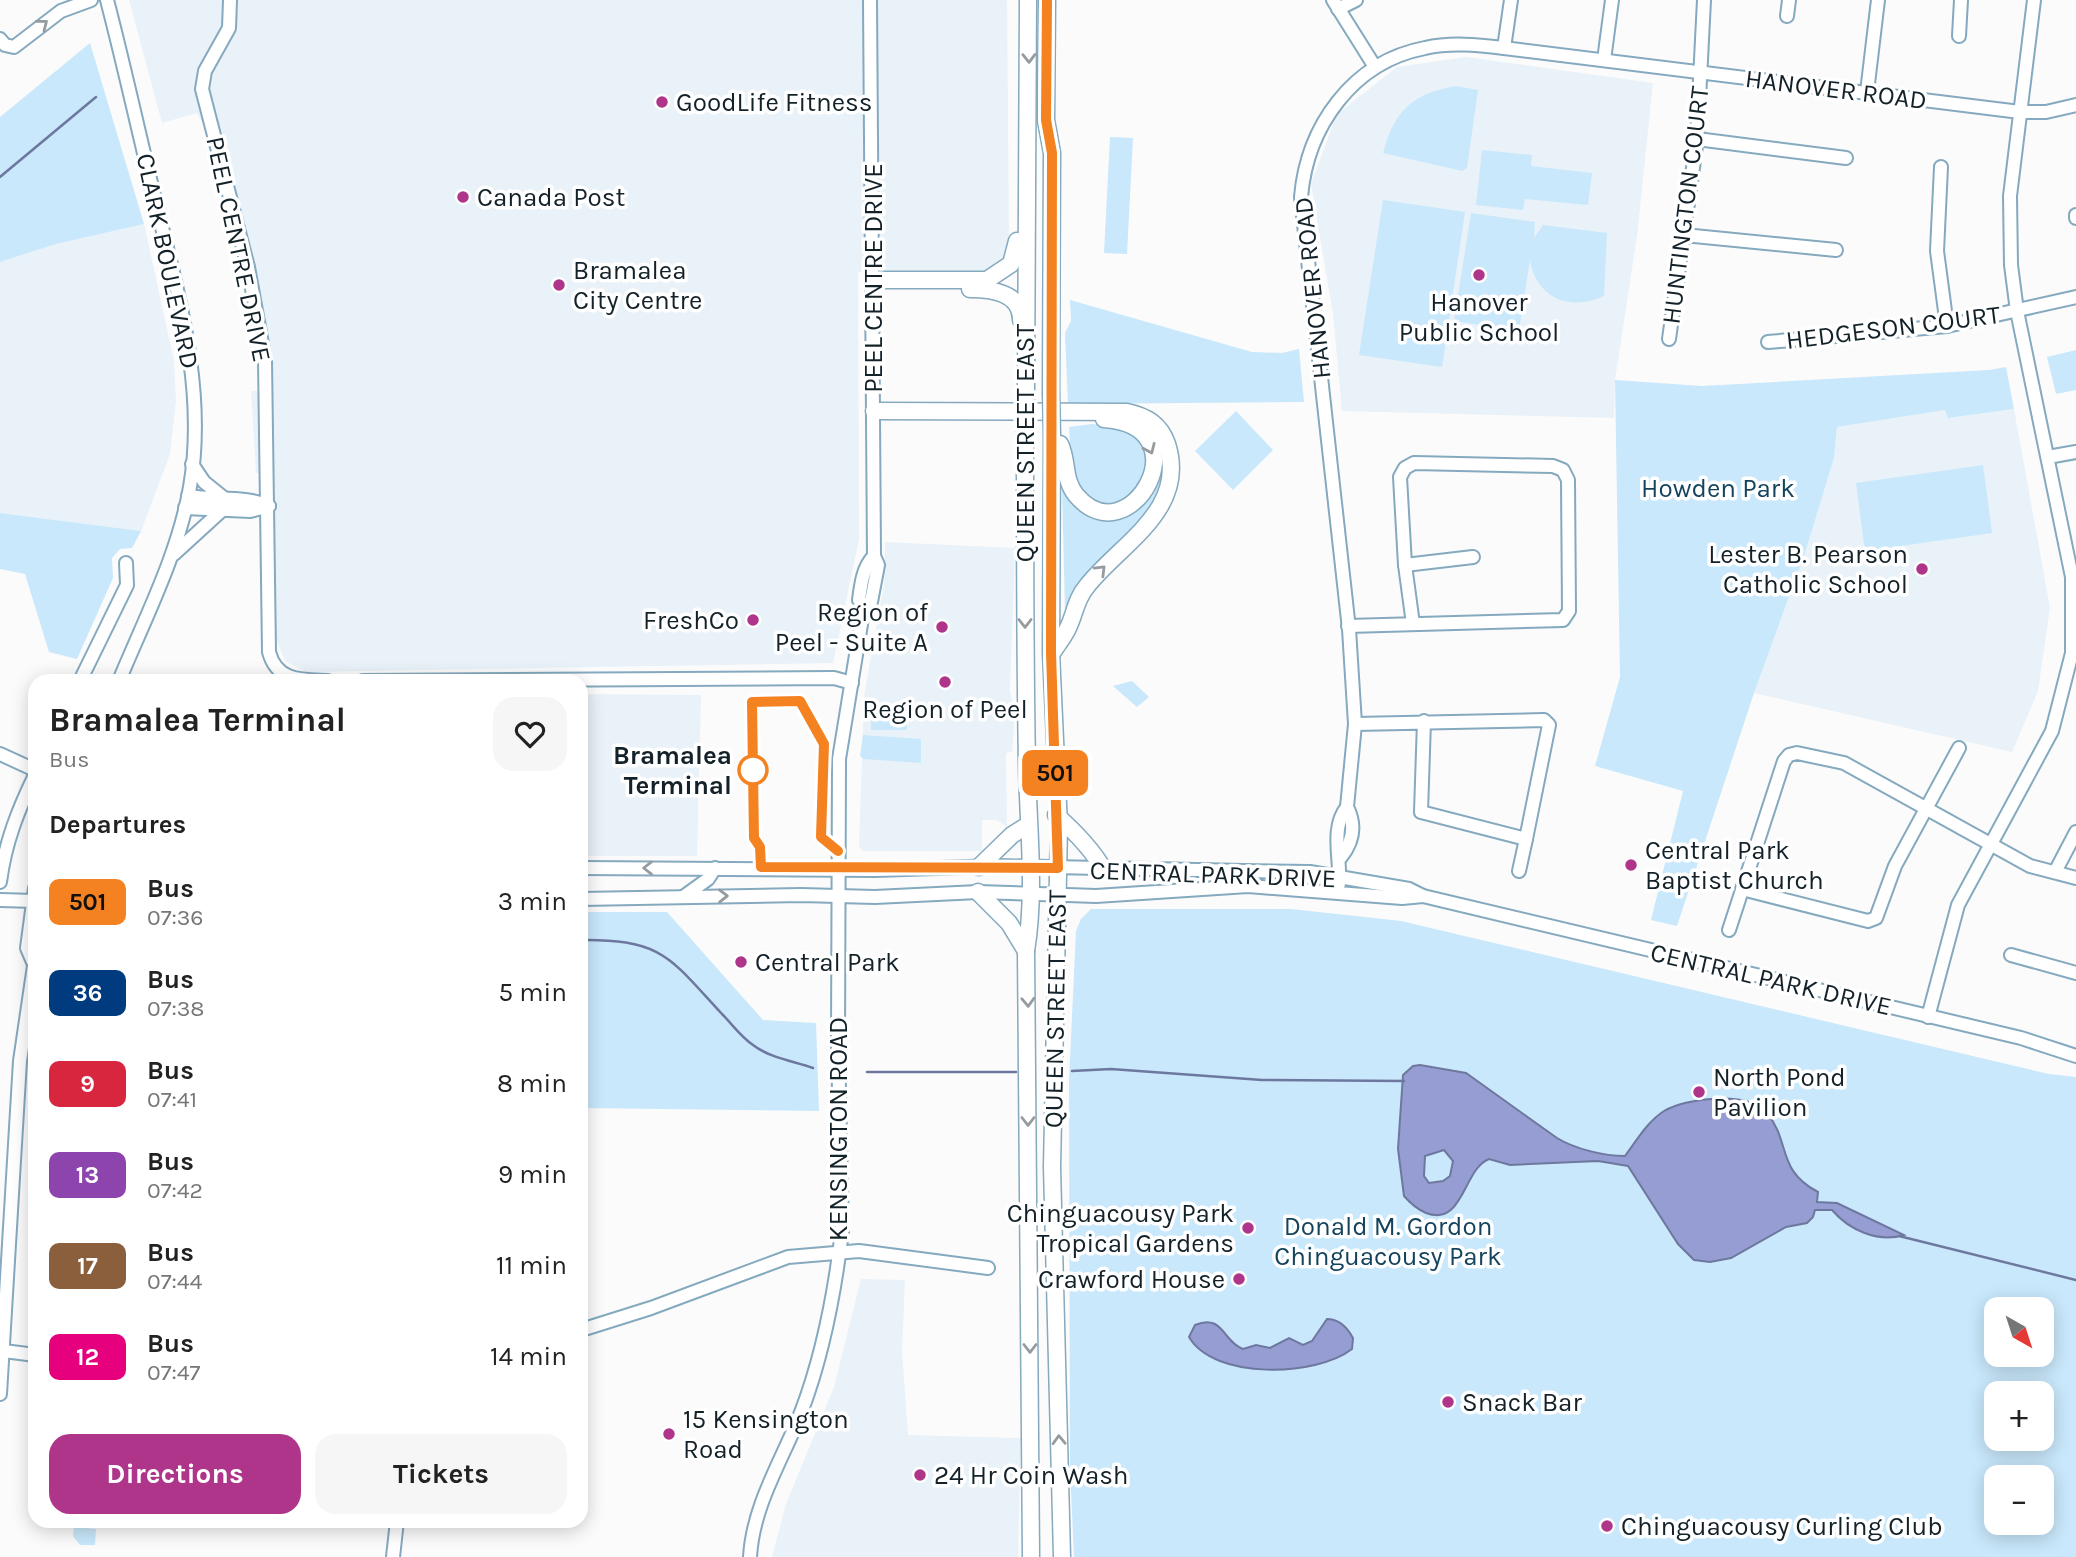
<!DOCTYPE html>
<meta charset="utf-8">
<style>
body{margin:0;font-family:Karla,sans-serif;background:#f6f6f6;color:#222;height:100vh;display:flex;flex-direction:column;font-size:26px;white-space:nowrap}
*{box-sizing:border-box;margin:0}
p{font-size:23px;color:#767676}
.icon{flex:none;width:38px;height:38px;fill:none;stroke:currentColor;stroke-width:2;stroke-linecap:round;stroke-linejoin:round}
.map{position:relative;flex:1;overflow:hidden}
.side{position:absolute;left:28px;top:674px;width:560px;height:854px;display:flex;flex-direction:column;background:#fff;border-radius:21px;box-shadow:0 4px 18px #0003}
.side>*{flex:none}
.badge{padding:0 14px;border-radius:10px;font-size:24px;line-height:46px}
.needle{width:46px;rotate:141deg}
.controls{position:absolute;left:1984px;top:1297px;display:grid;gap:14px}
.controls a{display:grid;place-items:center;width:70px;height:70px;border-radius:14px;background:#fff;box-shadow:0 4px 18px #0003;font-size:35px}
.map>.badge{position:absolute;translate:-50% -50%;box-shadow:0 0 0 4px #fff}
h2{padding:0 21px;font-size:26px;line-height:63px}
.round{display:grid;place-items:center;flex:none;width:74px;height:74px;border-radius:21px;background:#f6f6f6}
.overview{display:flex;align-items:center;justify-content:space-between;height:119px;padding:0 21px}
h1{font-size:33px;font-weight:700;line-height:52px}
.button{display:flex;gap:14px;margin-top:auto;padding:14px 21px}
.button a{flex:1;height:80px;border-radius:21px;background:#ae358a;color:#fff;font-size:28px;font-weight:700;line-height:80px;text-align:center}
.button a+a{background:#f6f6f6;color:#222}
ul{padding:0;list-style:none}
li{display:flex;align-items:center;gap:21px;height:91px;padding:0 21px}
li div{flex:1}
li b{display:block;font-size:26px}
li em{font-style:normal}
li .badge{min-width:77px;font-weight:700;text-align:center}
.map>svg:first-child{display:block}
.built{fill:#e9f2f8}
.green{fill:#c9e8fb;fill-rule:evenodd}
.water{fill:#959dd2;stroke:#6e789f;stroke-width:2;fill-rule:evenodd}
.lines{fill:none;stroke-linecap:round;stroke-linejoin:round}
.stream{stroke:#6e789f;stroke-width:2.5}
.minor-casing{stroke:#85a9be;stroke-width:16}
.major-casing{stroke:#85a9be;stroke-width:19}
.minor{stroke:#fff;stroke-width:12}
.major{stroke:#fff;stroke-width:16}
.major-bridge-casing{stroke:#85a9be;stroke-width:19;stroke-linecap:butt}
.major-bridge{stroke:#fff;stroke-width:16}
.oneway{stroke:#959b9f}
.line-casing{stroke:#fff;stroke-width:16}
.line{stroke:#f58220;stroke-width:10}
.poi-dot{fill:#ae358a;stroke:#fff;stroke-width:2.5}
.stop-dot{fill:#fff;stroke:#f58220;stroke-width:3.5}
.labels{text-anchor:middle;stroke-width:7;stroke-linejoin:round;paint-order:stroke}
.street-label{font-size:26px;fill:#132129;stroke:#fff}
.poi-label{font-size:26px;fill:#132129;stroke:#fff;text-anchor:start}
.park-label{font-size:26px;fill:#14445d;stroke:#fff}
.stop-label{font-size:26px;font-weight:bold;fill:#132129;stroke:#fff;text-anchor:end}
</style>
<div class="map">
<svg width="2076" height="1557" viewBox="0 0 2076 1557">
<rect width="100%" height="100%" fill="#fbfbfb"/>
<!-- built -->
<g class="built">
<path d="M129,0H1007L1009,237L1005,255L991,273L858,272L859,539L833,663L306,672L285,661L276,639L273,472L256,473L251,391H261L260,362L245,279L207,131L197,113L162,123Z"/>
<path d="M1466,57L1653,83L1637,236L1615,380L1614,418L1342,411L1333,314L1311,184L1337,114L1397,67Z"/>
<path d="M144,224L174,361L176,400L170,454L141,531L0,513V262L56,244Z"/>
<path d="M2014,409L2050,608L2038,691L2012,752L1754,693L1805,553L1834,458L1837,427L1945,410L1948,418Z"/>
<path d="M885,542L1015,548L1010,691L1015,714L1012,752L1006,753L1007,827L997,820H982V851H864L859,847L864,696L884,584Z"/>
<path d="M581,694L701,695L697,856H581Z"/>
<path d="M861,1279L905,1280L902,1351L908,1435L1021,1438L1018,1557H772L786,1504L834,1387Z"/>
</g>
<!-- green -->
<g class="green">
<path d="M90,43L144,224L56,244L0,262V117Z"/>
<path d="M1456,86L1478,90L1467,168L1462,171L1383,153C1394,111 1413,93 1456,86Z"/>
<path d="M1110,137L1133,138L1127,254L1104,253Z"/>
<path d="M1482,150L1532,155L1531,166L1592,173L1588,205L1525,199L1523,210L1476,205Z"/>
<path d="M1383,200L1465,212L1442,367L1359,355Z"/>
<path d="M1471,213L1535,222L1534,238L1543,225L1607,233L1604,296C1570,312 1536,298 1530,260L1519,331L1454,321Z"/>
<path d="M1070,300L1252,352L1282,353L1299,349L1304,402L1068,404L1065,333L1071,321Z"/>
<path d="M2076,350V390L2056,394L2047,357Z"/>
<path d="M2006,367L2014,409L1948,418L1945,410L1837,427L1834,458L1805,553L1754,693L1677,926L1651,920L1683,791L1595,766L1620,677L1615,380L1702,386L1989,370Z"/>
<path d="M1236,411L1273,450L1233,490L1195,451Z"/>
<path d="M1092,424L1119,427L1137,435L1149,453V474L1128,502C1070,514 1072,470 1069,427Z"/>
<path d="M1144,424C1168,444 1170,482 1154,508C1148,518 1136,527 1128,536C1105,560 1083,582 1065,611L1062,486L1076,507L1107,521L1135,512L1153,495L1161,468L1159,451L1143,427Z"/>
<path d="M1983,465L1992,533L1865,551L1856,483Z"/>
<path d="M0,513L141,531L132,548L120,549L112,558L113,578L77,659L49,652L25,574L0,569Z"/>
<path d="M1132,681L1149,697L1137,707L1113,686Z"/>
<rect x="871" y="721" width="36" height="9"/>
<path d="M863,735L921,739V763L864,759L860,756Z"/>
<path d="M1291,909L1401,921L2049,1074L2076,1077V1557H1074L1070,1468L1069,1080L1076,931L1081,919L1091,909ZM1997,1309H2042V1354H1997ZM1997,1393H2042V1438H1997ZM1997,1477H2042V1522H1997Z"/>
<path d="M581,912H667L763,1020L816,1023L819,1111L581,1108Z"/>
<path d="M74,1527L96,1529L95,1545H80L73,1536Z"/>
</g>
<!-- water -->
<g class="water">
<path d="M1420,1065L1466,1073L1557,1138C1575,1149 1604,1156 1625,1156C1637,1140 1647,1122 1664,1111C1687,1098 1748,1090 1767,1113C1791,1142 1776,1170 1818,1192L1817,1202L1837,1203L1904,1235C1878,1243 1849,1230 1832,1210H1815L1813,1217L1807,1223L1786,1227L1731,1258L1710,1262L1694,1260L1678,1244L1628,1166L1598,1161L1510,1165L1489,1159C1463,1169 1464,1227 1426,1213C1417,1209 1410,1203 1404,1196L1398,1149L1403,1075L1413,1066ZM1444,1150L1453,1161L1450,1176L1443,1181L1429,1183L1424,1176L1425,1156Z"/>
<path d="M1327,1319C1339,1319 1347,1327 1353,1338L1352,1349C1316,1377 1214,1380 1189,1337L1195,1325C1223,1313 1223,1342 1243,1349L1256,1345L1270,1348L1289,1338L1303,1345L1312,1341Z"/>
</g>
<g class="lines">
<!-- stream -->
<g class="stream">
<path d="M0,177L96,97"/>
<path d="M581,940C663,939 670,958 722,1014C732,1024 741,1037 753,1045C770,1058 793,1061 813,1068"/>
<path d="M1072,1071L1111,1069L1262,1080L1404,1081"/>
<path d="M867,1072H1016"/>
<path d="M1899,1236L2076,1280"/>
</g>
<!-- minor casing -->
<g class="minor-casing">
<g id="minor">
<path d="M107,0C124,65 138,130 154,195C177,291 207,388 190,487C178,555 145,618 119,681"/>
<path d="M230,0L229,28L205,71L202,89L248,267L265,360L269,652C277,682 302,680 328,681"/>
<path d="M1333,0L1375,67"/>
<path d="M1338,9L1356,0"/>
<path d="M1787,16L1789,0"/>
<path d="M1959,36L1961,0"/>
<path d="M0,39L5,45L14,47L61,11L91,0"/>
<path d="M1504,48L1511,0"/>
<path d="M1604,60L1612,0"/>
<path d="M1867,92L1878,0"/>
<path d="M1697,139L1846,158"/>
<path d="M1941,167L1937,251L1947,326"/>
<path d="M2076,215V218"/>
<path d="M1684,235L1836,250"/>
<path d="M1669,339L1697,139L1704,0"/>
<path d="M1768,342L1947,326L2076,297"/>
<path d="M2048,457L2076,452"/>
<path d="M192,464L204,482L225,499"/>
<path d="M188,496C216,501 243,495 269,506"/>
<path d="M185,508L250,511L269,506"/>
<path d="M174,554L221,511"/>
<path d="M1405,565L1473,557"/>
<path d="M864,606L871,602L878,565L874,556L870,0"/>
<path d="M1348,626L1563,620L1569,611L1568,480L1563,470L1553,466L1414,463L1405,468L1400,477L1405,565L1413,624"/>
<path d="M80,681L127,585L126,563"/>
<path d="M363,681L834,678L852,683"/>
<path d="M1355,724L1544,720L1549,725L1526,839L1421,812L1424,721"/>
<path d="M0,754L35,770"/>
<path d="M1341,857C1353,842 1356,825 1347,807L1355,724L1349,629L1301,197C1307,127 1352,62 1425,48C1451,42 1478,45 1504,48L2020,112H2046L2076,105"/>
<path d="M581,868L875,870L998,866L1245,871L1310,872L1409,889L1423,896"/>
<path d="M1519,871L1526,839"/>
<path d="M2055,872L2076,832"/>
<path d="M0,882C5,843 18,810 35,775"/>
<path d="M1339,884C1341,859 1330,828 1347,807"/>
<path d="M1742,889L1868,921L1876,918L1895,866L1959,748"/>
<path d="M683,897L708,879L715,868"/>
<path d="M581,899L801,895L875,897L978,892L1096,896L1248,886L1402,898L1423,896L2021,1038L2076,1056"/>
<path d="M0,900L35,901"/>
<path d="M1729,930L1784,761L1789,755L1797,753L1844,763L2030,866L2076,878"/>
<path d="M2011,955L2076,973"/>
<path d="M33,962L27,948L35,888"/>
<path d="M1928,1017L1958,905L2052,731L2072,653V577L2017,311L2011,265L2010,196L2034,0"/>
<path d="M581,1330L651,1308L788,1257L859,1251L988,1268"/>
<path d="M4,1351L35,1355"/>
<path d="M0,1394L20,1061L35,959"/>
<path d="M393,1557L397,1521"/>
<path d="M750,1557C753,1504 783,1459 802,1410C823,1354 835,1291 842,1231L838,1045L839,759L864,606L859,600C861,584 863,567 874,556"/>
</g>
</g>
<!-- major casing -->
<g class="major-casing">
<g id="major">
<path d="M1047,0L1046,120L1052,153L1051,393"/>
<path d="M873,280H987L1011,264L1017,241"/>
<path d="M970,289C991,289 1021,292 1021,320"/>
<path d="M1026,393L1028,0"/>
<path d="M874,411L1127,412C1146,416 1160,424 1167,444C1188,510 1121,543 1087,586C1075,600 1075,615 1067,630C1063,638 1057,645 1052,653"/>
<path d="M1052,436L1051,653L1059,826L1052,1167L1062,1557"/>
<path d="M1025,438C1025,547 1025,656 1027,765C1028,827 1036,890 1026,951L1031,1557"/>
<path d="M1060,444C1068,460 1063,479 1076,495C1129,559 1206,426 1104,419"/>
<path d="M1056,815C1073,830 1093,851 1104,870"/>
<path d="M979,867L1012,835L1028,825"/>
<path d="M978,892L1009,923L1026,951"/>
</g>
</g>
<!-- minor -->
<use href="#minor" class="minor"/>
<!-- major -->
<use href="#major" class="major"/>
<!-- major-bridge casing -->
<g class="major-bridge-casing">
<g id="major-bridge">
<path d="M1051,393L1052,436"/>
<path d="M1025,438L1026,393"/>
</g>
</g>
<!-- major-bridge -->
<use href="#major-bridge" class="major-bridge"/>
</g>
<!-- one-way arrows -->
<defs><path id="oneway-chevron" d="M-2-3.5L2.5 0L-2 3.5" fill="none" stroke-width="1.6" stroke-linecap="round" stroke-linejoin="round" transform="scale(1.75)"/></defs>
<g class="oneway">
<use href="#oneway-chevron" transform="translate(43 24) rotate(-38)"/>
<use href="#oneway-chevron" transform="translate(1029 58) rotate(89)"/>
<use href="#oneway-chevron" transform="translate(1150 449) rotate(66)"/>
<use href="#oneway-chevron" transform="translate(1101 570) rotate(-45)"/>
<use href="#oneway-chevron" transform="translate(1025 623) rotate(90)"/>
<use href="#oneway-chevron" transform="translate(648 868) rotate(-180)"/>
<use href="#oneway-chevron" transform="translate(723 896) rotate(-1)"/>
<use href="#oneway-chevron" transform="translate(1028 1002) rotate(88)"/>
<use href="#oneway-chevron" transform="translate(1028 1121) rotate(90)"/>
<use href="#oneway-chevron" transform="translate(1030 1348) rotate(90)"/>
<use href="#oneway-chevron" transform="translate(1059 1440) rotate(-92)"/>
</g>
<g class="lines">
<!-- line casing -->
<g class="line-casing">
<path id="line" d="M838,851L821,837L824,744L800,701L752,702L754,838L760,847L761,867L1058,868L1051,653L1052,153L1046,120L1047,0"/>
</g>
<!-- line -->
<use href="#line" class="line"/>
</g>
<!-- markers -->
<g class="poi-dot">
<circle cx="662" cy="102" r="7"/>
<circle cx="463" cy="197" r="7"/>
<circle cx="1479" cy="275" r="7"/>
<circle cx="559" cy="285" r="7"/>
<circle cx="1922" cy="569" r="7"/>
<circle cx="753" cy="620" r="7"/>
<circle cx="942" cy="627" r="7"/>
<circle cx="945" cy="682" r="7"/>
<circle cx="1631" cy="865" r="7"/>
<circle cx="741" cy="962" r="7"/>
<circle cx="1699" cy="1092" r="7"/>
<circle cx="1248" cy="1228" r="7"/>
<circle cx="1239" cy="1279" r="7"/>
<circle cx="1448" cy="1402" r="7"/>
<circle cx="669" cy="1434" r="7"/>
<circle cx="920" cy="1475" r="7"/>
<circle cx="1607" cy="1526" r="7"/>
</g>
<circle class="stop-dot" cx="753" cy="770" r="14"/>
<g class="labels">
<!-- street labels -->
<g class="street-label">
<text transform="translate(1836 89) rotate(7)" y="9">HANOVER ROAD</text>
<text transform="translate(1685 205) rotate(-83)" y="9">HUNTINGTON COURT</text>
<text transform="translate(239 249) rotate(78)" y="9">PEEL CENTRE DRIVE</text>
<text transform="translate(168 261) rotate(78)" y="9">CLARK BOULEVARD</text>
<text transform="translate(873 278) rotate(-90)" y="9">PEEL CENTRE DRIVE</text>
<text transform="translate(1312 288) rotate(-96)" y="9">HANOVER ROAD</text>
<text transform="translate(1893 327) rotate(-7)" y="9">HEDGESON COURT</text>
<text transform="translate(1025 443) rotate(-90)" y="9">QUEEN STREET EAST</text>
<text transform="translate(1213 874) rotate(2)" y="9">CENTRAL PARK DRIVE</text>
<text transform="translate(1771 979) rotate(13)" y="9">CENTRAL PARK DRIVE</text>
<text transform="translate(1055 1009) rotate(-89)" y="9">QUEEN STREET EAST</text>
<text transform="translate(838 1129) rotate(-90)" y="9">KENSINGTON ROAD</text>
</g>
<!-- poi labels -->
<g class="poi-label">
<text x="676" y="111">GoodLife Fitness</text>
<text x="477" y="206">Canada Post</text>
<text x="573" y="279">Bramalea<tspan x="573" dy="30">City Centre</tspan></text>
<text x="1479" y="311" text-anchor="middle">Hanover<tspan x="1479" dy="30">Public School</tspan></text>
<text x="1908" y="563" text-anchor="end">Lester B. Pearson<tspan x="1908" dy="30">Catholic School</tspan></text>
<text x="928" y="621" text-anchor="end">Region of<tspan x="928" dy="30">Peel - Suite A</tspan></text>
<text x="739" y="629" text-anchor="end">FreshCo</text>
<text x="945" y="718" text-anchor="middle">Region of Peel</text>
<text x="1645" y="859">Central Park<tspan x="1645" dy="30">Baptist Church</tspan></text>
<text x="755" y="971">Central Park</text>
<text x="1713" y="1086">North Pond<tspan x="1713" dy="30">Pavilion</tspan></text>
<text x="1234" y="1222" text-anchor="end">Chinguacousy Park<tspan x="1234" dy="30">Tropical Gardens</tspan></text>
<text x="1225" y="1288" text-anchor="end">Crawford House</text>
<text x="1462" y="1411">Snack Bar</text>
<text x="683" y="1428">15 Kensington<tspan x="683" dy="30">Road</tspan></text>
<text x="934" y="1484">24 Hr Coin Wash</text>
<text x="1621" y="1535">Chinguacousy Curling Club</text>
</g>
<!-- park labels -->
<g class="park-label">
<text x="1718" y="497">Howden Park</text>
<text x="1388" y="1235">Donald M. Gordon<tspan x="1388" dy="30">Chinguacousy Park</tspan></text>
</g>
<!-- stop labels -->
<g class="stop-label">
<text x="732" y="764">Bramalea<tspan x="732" dy="30">Terminal</tspan></text>
</g>
</g>
</svg>
<div class="controls">
<a><svg class="needle" viewBox="-14 -14 28 28"><path d="M0-13l5 13h-10z" fill="#e53935"/><path d="M0 13l5-13h-10z" fill="#767676"/></svg></a>
<a>+</a>
<a>−</a>
</div>
<b class="badge" style="left:1055px;top:773px;background:#f58220;color:#111">501</b>
<section class="side">
<div class="overview"><div><h1>Bramalea Terminal</h1><p>Bus</p></div><a class="round"><svg class="icon" aria-label="heart" viewBox="0 0 24 24"><path d="M12 20l-8-8c-3-5 5-10 8-4 3-6 11-1 8 4z"/></svg></a></div>
<h2>Departures</h2>
<ul>
<li><span class="badge" style="background:#f58220;color:#111">501</span><div><b>Bus</b><p>07:36</p></div><em>3 min</em></li>
<li><span class="badge" style="background:#003b80;color:#fff">36</span><div><b>Bus</b><p>07:38</p></div><em>5 min</em></li>
<li><span class="badge" style="background:#d7263d;color:#fff">9</span><div><b>Bus</b><p>07:41</p></div><em>8 min</em></li>
<li><span class="badge" style="background:#8e44ad;color:#fff">13</span><div><b>Bus</b><p>07:42</p></div><em>9 min</em></li>
<li><span class="badge" style="background:#8b5e3c;color:#fff">17</span><div><b>Bus</b><p>07:44</p></div><em>11 min</em></li>
<li><span class="badge" style="background:#e6007e;color:#fff">12</span><div><b>Bus</b><p>07:47</p></div><em>14 min</em></li>
</ul>
<div class="button"><a>Directions</a><a>Tickets</a></div>
</section>
</div>
